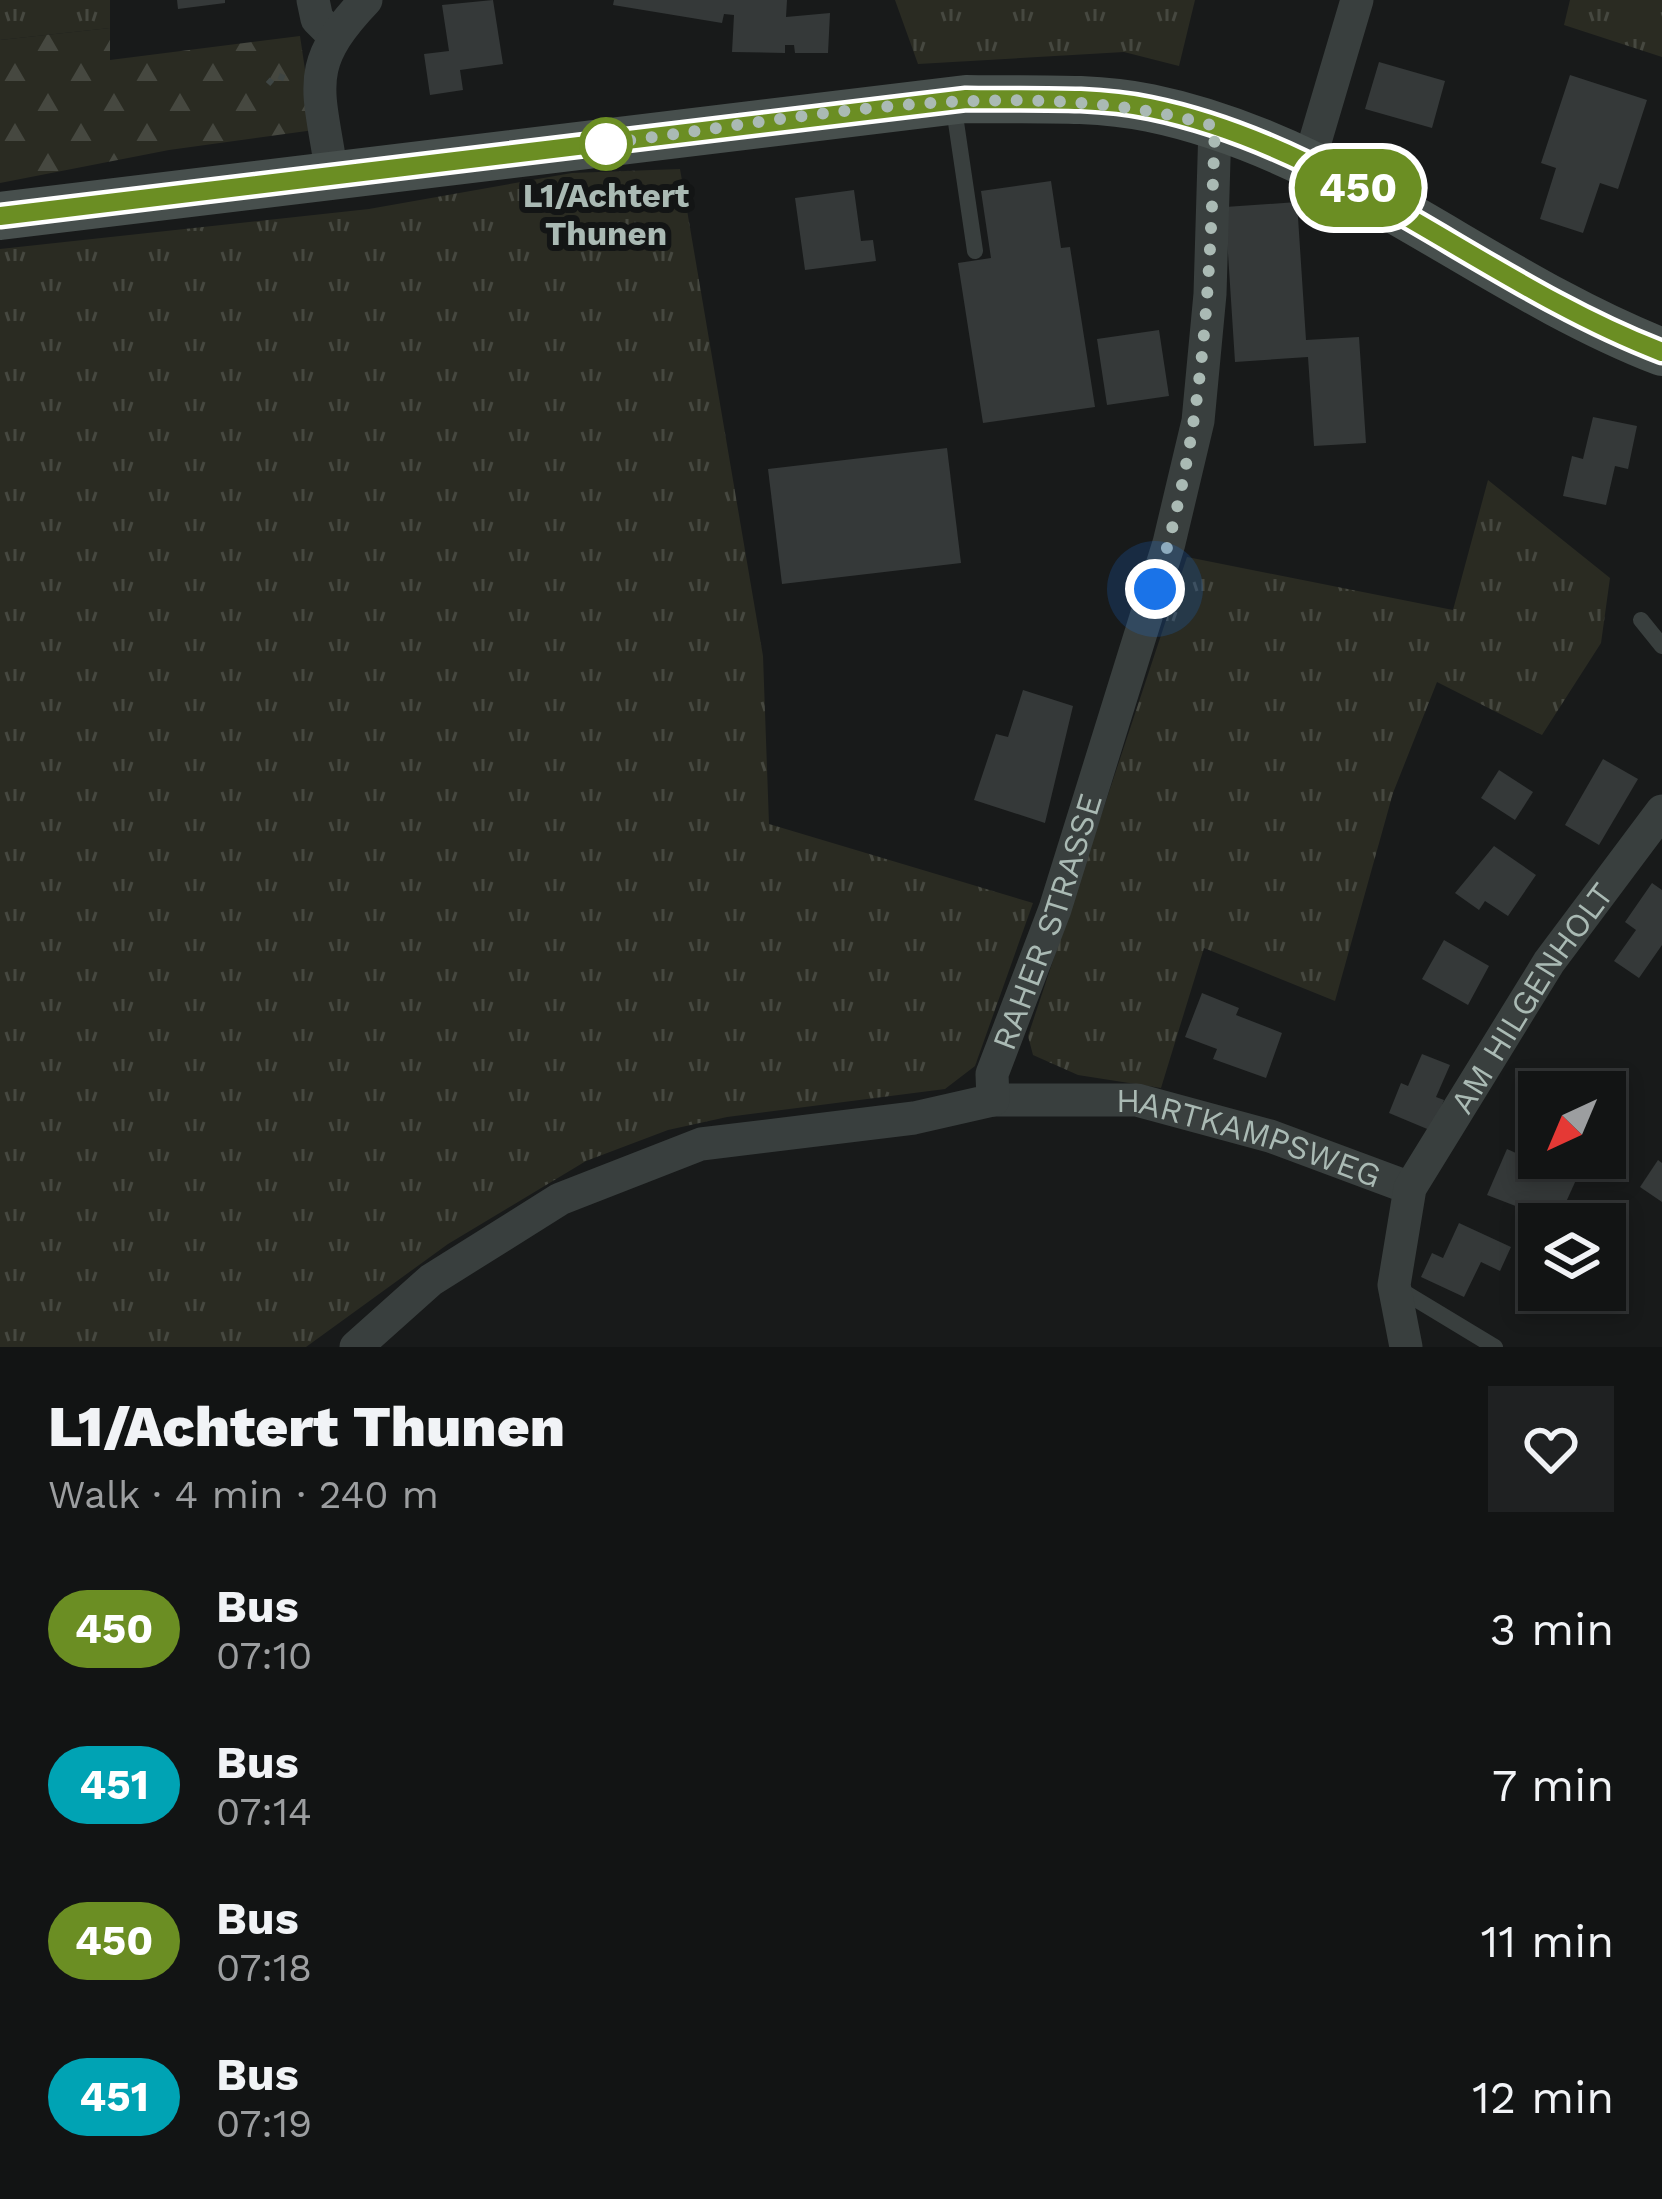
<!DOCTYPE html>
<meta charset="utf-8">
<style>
body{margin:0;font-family:"Work Sans",sans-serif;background:#1f2122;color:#f1f3f6;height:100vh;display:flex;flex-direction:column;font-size:45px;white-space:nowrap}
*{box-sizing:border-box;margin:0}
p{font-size:39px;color:#9c9ea0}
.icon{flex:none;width:66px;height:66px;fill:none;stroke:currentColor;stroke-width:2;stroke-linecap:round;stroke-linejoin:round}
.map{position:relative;height:1347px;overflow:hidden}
.drawer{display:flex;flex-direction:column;background:#121414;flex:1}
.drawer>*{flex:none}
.badge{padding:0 24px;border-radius:39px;font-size:42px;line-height:78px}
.needle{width:78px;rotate:224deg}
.tools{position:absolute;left:1518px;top:1071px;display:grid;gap:24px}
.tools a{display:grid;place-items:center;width:108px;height:108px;border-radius:0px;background:#121414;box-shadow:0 6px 18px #0003,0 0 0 3px #313334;font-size:60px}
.you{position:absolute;width:60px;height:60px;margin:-30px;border:9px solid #fff;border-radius:50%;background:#1a73e8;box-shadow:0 0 0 18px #1a73e833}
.map>.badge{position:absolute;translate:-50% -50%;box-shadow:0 0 0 6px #fff}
.round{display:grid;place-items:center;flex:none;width:126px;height:126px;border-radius:0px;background:#1f2122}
.summary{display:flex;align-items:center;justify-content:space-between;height:204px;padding:0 48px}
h1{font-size:57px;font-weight:800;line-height:90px}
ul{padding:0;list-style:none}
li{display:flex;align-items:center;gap:36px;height:156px;padding:0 48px}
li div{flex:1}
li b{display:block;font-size:45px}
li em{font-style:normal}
li .badge{min-width:132px;font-weight:700;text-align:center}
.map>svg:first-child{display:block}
.grass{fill:url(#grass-tufts)}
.forest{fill:url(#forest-firs)}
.building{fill:#353939}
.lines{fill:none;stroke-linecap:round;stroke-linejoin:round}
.path{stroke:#3f4644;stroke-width:6;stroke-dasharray:6 9;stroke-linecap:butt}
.lane{stroke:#393f3e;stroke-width:16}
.street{stroke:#393f3e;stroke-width:33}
.secondary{stroke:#474f4d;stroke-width:48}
.line-casing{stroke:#fff;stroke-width:27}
.line{stroke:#6b8e23;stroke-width:18}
.walk{stroke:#aabab4;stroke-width:12;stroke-dasharray:0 21.6}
.stop-dot{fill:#fff;stroke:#6b8e23;stroke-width:6}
.labels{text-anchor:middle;stroke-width:12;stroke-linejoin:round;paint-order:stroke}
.stop-label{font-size:33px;font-weight:bold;fill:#aabab4;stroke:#131515}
.street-label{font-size:33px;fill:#aabab4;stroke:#131515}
</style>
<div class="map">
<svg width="1662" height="1347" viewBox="0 0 1662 1347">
<defs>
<pattern id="grass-tufts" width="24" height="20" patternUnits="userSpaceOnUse" patternTransform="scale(3)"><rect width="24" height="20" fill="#2a2b22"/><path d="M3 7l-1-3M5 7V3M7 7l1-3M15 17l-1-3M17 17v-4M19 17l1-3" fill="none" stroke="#464840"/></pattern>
<pattern id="forest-firs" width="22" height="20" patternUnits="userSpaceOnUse" patternTransform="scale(3)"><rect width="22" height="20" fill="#2a2b22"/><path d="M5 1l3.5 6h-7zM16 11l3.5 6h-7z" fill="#464840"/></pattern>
</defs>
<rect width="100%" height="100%" fill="#181a1a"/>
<!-- grass -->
<g class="grass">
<path d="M0,0H110V28L0,40Z"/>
<path d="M895,0H1195L1179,66L1124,52L918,64Z"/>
<path d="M1570,0H1662V57L1564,25Z"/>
<path d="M680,169L763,656L769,824L1033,903L975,1066L945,1089L727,1117L668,1130L586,1161L448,1244L306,1347H0V249L369,209L572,173Z"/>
<path d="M1488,480L1610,578L1601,643L1542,735L1437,682L1393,793L1335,1001L1204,948L1161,1088L1078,1075L1033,1055L1028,1036L1187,557L1453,610Z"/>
</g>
<!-- forest -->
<path class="forest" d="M110,28V60L300,36L314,130L169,150L0,183V40Z"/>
<!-- building -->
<g class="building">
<path d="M177,0H225V3L178,9Z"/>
<path d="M493,0L503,64L460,70L463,90L430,95L424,54L449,51L442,5Z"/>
<path d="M614,0H787L786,17L830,13L828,53H795L794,45H785V53L732,52L734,15L724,14L722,23L613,5Z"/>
<path d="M1379,62L1445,81L1432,128L1365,109Z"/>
<path d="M1570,75L1647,100L1618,189L1600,183L1583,233L1540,219L1556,168L1541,163Z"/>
<path d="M1051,181L1061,248L1070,247L1095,407L983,423L958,263L991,258L981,191Z"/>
<path d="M854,190L861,241L873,240L876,261L805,270L795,198Z"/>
<path d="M1297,202L1306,340L1359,337L1366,443L1314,446L1308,357L1235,362L1225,207Z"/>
<path d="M1159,330L1169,396L1107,405L1097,339Z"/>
<path d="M1593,417L1637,426L1628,469L1615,466L1606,505L1563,496L1572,456L1583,459Z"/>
<path d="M947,448L961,563L782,584L768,469Z"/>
<path d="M1023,690L1073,706L1045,823L974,800L996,734L1008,737Z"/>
<path d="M1603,759L1638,779L1599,845L1565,825Z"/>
<path d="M1499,770L1533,792L1515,820L1481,798Z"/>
<path d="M1494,846L1536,875L1508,916L1485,901L1479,910L1455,893Z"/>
<path d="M1652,883L1662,890V945L1639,978L1614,961L1636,930L1625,922Z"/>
<path d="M1444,940L1489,966L1468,1005L1422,979Z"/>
<path d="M1202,993L1239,1008L1236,1015L1282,1033L1266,1078L1213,1059L1217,1049L1185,1037Z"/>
<path d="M1422,1054L1450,1065L1436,1097L1444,1100L1432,1131L1389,1113L1401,1083L1408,1086Z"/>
<path d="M1507,1149L1576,1180L1557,1222L1487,1195Z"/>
<path d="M1658,1160L1662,1163V1202L1640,1187Z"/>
<path d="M1459,1223L1511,1247L1500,1271L1481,1262L1464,1297L1421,1277L1432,1253L1443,1258Z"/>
</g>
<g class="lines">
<!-- path -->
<path class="path" d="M268,84L276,75L291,81"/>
<!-- lane -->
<g class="lane">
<path d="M953,102L975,251"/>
<path d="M1641,620L1662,646"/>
<path d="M1394,1286L1495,1347"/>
</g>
<!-- street -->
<g class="street">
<path d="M313,0L317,19L333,35"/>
<path d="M1309,162L1357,0"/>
<path d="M332,176C320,89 301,68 366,0"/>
<path id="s1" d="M993,1100H1137L1270,1136L1410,1188"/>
<path id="s2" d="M356,1347L431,1280L560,1199L701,1144L914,1118L993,1100L992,1074L1055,909L1169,543L1198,421L1210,294L1215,126"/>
<path id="s3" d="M1406,1347L1394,1285L1410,1188L1549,962L1662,811"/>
</g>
<!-- secondary -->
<path class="secondary" d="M0,216L966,99C1027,100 1090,96 1150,108C1340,147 1485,283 1662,352"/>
</g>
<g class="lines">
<!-- line casing -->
<g class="line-casing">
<path id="line" d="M0,216L966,99C1026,100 1091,96 1150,108C1340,147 1485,284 1662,352"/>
</g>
<!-- line -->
<use href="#line" class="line"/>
<!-- walk -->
<path class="walk" d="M606,144L586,146C793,121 1010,69 1215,126C1209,292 1205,428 1155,589"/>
</g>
<!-- markers -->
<circle class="stop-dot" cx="606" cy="144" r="24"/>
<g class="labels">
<!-- stop labels -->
<g class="stop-label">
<text x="606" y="207">L1/Achtert<tspan x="606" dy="38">Thunen</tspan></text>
</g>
<!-- street labels -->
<g class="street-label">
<text dy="12" stroke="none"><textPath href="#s2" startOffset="888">RAHER STRASSE</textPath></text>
<text dy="12" stroke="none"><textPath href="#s3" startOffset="387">AM HILGENHOLT</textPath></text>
<text dy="12" stroke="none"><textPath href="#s1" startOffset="261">HARTKAMPSWEG</textPath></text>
</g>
</g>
</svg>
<div class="tools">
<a><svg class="needle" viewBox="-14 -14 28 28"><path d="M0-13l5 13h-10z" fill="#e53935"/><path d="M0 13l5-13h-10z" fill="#9c9ea0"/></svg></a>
<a><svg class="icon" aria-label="layers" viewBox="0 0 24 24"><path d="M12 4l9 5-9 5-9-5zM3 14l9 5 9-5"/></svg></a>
</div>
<div class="you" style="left:1155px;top:589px"></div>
<b class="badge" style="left:1358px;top:188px;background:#6b8e23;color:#fff">450</b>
</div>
<section class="drawer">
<div class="summary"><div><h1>L1/Achtert Thunen</h1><p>Walk · 4 min · 240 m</p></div><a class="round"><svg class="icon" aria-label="heart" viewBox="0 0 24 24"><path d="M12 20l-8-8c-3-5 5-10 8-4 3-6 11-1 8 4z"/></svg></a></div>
<ul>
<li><span class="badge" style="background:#6b8e23;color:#fff">450</span><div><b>Bus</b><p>07:10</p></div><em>3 min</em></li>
<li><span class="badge" style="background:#00a3b4;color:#fff">451</span><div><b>Bus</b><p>07:14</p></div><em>7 min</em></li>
<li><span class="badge" style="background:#6b8e23;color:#fff">450</span><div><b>Bus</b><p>07:18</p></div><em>11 min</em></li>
<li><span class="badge" style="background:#00a3b4;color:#fff">451</span><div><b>Bus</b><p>07:19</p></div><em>12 min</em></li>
</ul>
</section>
